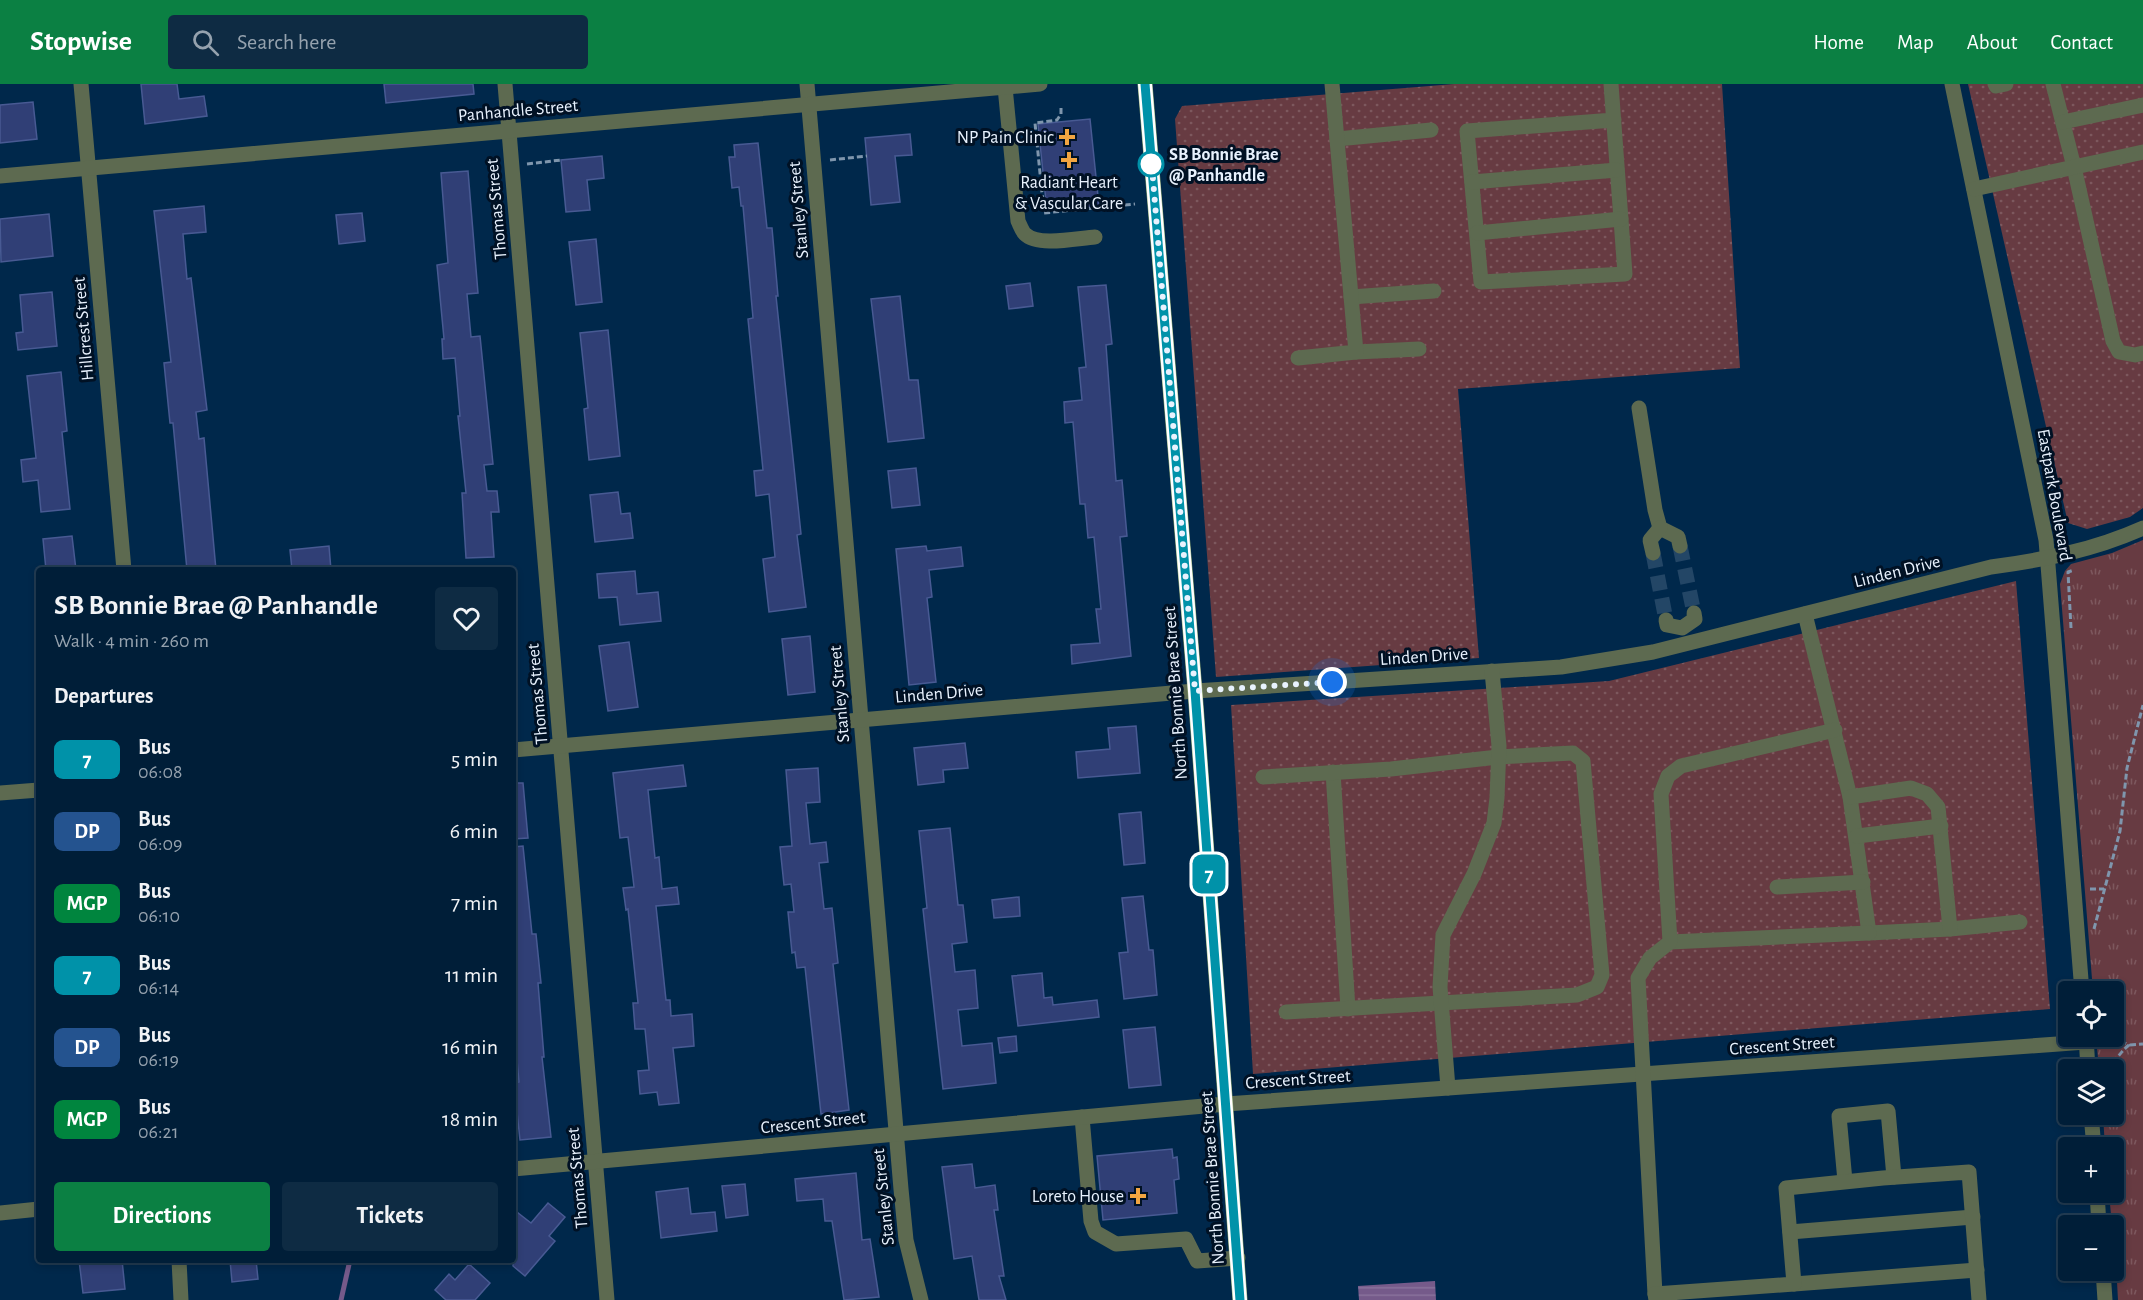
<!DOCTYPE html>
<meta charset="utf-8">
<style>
body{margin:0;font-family:"Alegreya Sans",sans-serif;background:#0e2b43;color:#f1f3f6;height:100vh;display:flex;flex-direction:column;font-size:22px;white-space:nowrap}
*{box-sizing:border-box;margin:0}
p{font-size:20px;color:#95a2ae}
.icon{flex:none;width:33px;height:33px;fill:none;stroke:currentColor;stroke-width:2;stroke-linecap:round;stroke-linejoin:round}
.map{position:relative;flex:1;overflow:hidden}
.side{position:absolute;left:36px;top:483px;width:480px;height:696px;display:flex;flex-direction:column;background:#001e38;border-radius:6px;box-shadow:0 3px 9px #0003,0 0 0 2px #223c53}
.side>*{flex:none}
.badge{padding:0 12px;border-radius:9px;font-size:21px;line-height:39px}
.fabs{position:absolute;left:2058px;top:897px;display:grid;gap:12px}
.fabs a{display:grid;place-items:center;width:66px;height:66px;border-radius:6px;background:#001e38;box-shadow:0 3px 9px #0003,0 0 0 2px #223c53;font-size:30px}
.you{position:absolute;width:30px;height:30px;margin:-15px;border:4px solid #fff;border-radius:50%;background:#1a73e8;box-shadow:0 0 0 9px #1a73e833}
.map>.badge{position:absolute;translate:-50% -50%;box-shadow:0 0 0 3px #fff}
h2{padding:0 18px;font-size:22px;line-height:54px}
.round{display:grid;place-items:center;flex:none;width:63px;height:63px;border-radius:6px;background:#0e2b43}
.head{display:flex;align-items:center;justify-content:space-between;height:102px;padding:0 18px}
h1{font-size:28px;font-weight:600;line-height:45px}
.cta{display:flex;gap:12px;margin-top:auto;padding:12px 18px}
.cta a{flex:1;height:69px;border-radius:6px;background:#0b8043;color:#fff;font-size:24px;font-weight:600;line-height:69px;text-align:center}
.cta a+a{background:#0e2b43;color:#f1f3f6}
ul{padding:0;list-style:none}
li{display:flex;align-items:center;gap:18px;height:72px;padding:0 18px}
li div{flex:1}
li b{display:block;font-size:22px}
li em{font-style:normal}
li .badge{min-width:66px;font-weight:700;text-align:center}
header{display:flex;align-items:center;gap:36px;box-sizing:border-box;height:84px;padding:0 30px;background:#0b8043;color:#fff}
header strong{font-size:28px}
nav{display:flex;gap:33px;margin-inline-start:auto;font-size:21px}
.search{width:420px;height:54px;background:#0e2b43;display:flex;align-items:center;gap:15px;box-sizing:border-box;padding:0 21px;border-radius:6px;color:#95a2ae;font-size:22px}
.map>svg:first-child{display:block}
.grass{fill:url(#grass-dots)}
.park{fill:url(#park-tufts)}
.water{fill:url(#water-rules)}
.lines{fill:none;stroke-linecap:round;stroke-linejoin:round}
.stream{stroke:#755a8a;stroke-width:5}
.building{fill:#303f76;stroke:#485a93;stroke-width:1.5}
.minor-tunnel{stroke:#234666;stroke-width:15;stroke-dasharray:15 8;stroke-linecap:butt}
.path{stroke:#7f96ad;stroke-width:3;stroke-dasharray:6 3;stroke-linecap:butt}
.minor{stroke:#5d6a50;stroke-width:15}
.major{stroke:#93ad77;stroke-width:15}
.line-casing{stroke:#fff;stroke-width:14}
.line{stroke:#0092a9;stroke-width:9}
.walk{stroke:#e8f2fe;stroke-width:6;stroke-dasharray:0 10.8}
.poi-dot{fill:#f2a541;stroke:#001124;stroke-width:2}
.stop-dot{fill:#fff;stroke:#0092a9;stroke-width:3}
.labels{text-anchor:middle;stroke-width:6;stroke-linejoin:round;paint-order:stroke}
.street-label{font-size:18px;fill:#e8f2fe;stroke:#001124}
.poi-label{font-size:18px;fill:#e8f2fe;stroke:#001124;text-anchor:end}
.stop-label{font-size:18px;font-weight:bold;fill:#e8f2fe;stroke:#001124;text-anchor:start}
</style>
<header>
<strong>Stopwise</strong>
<div class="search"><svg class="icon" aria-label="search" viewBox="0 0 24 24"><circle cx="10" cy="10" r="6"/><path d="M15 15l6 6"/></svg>Search here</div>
<nav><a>Home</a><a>Map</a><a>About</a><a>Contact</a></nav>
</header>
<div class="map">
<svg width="2143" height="1216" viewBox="0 0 2143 1216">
<defs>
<pattern id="grass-dots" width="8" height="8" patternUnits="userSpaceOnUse" patternTransform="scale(1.5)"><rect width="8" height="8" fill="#673b42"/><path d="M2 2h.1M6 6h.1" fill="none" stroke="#7d585e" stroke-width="1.8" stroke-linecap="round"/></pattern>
<pattern id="park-tufts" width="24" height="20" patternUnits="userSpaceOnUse" patternTransform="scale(1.5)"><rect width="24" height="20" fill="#673b42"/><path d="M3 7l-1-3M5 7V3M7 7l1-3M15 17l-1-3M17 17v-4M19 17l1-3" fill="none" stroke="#7d585e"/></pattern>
<pattern id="water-rules" width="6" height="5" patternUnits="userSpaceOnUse" patternTransform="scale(1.5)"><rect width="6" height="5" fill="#755a8a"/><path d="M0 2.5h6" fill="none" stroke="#89729c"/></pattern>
</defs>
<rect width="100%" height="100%" fill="#00284b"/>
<!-- grass -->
<g class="grass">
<path d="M1454,0H1722L1740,284L1458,305L1479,574L1216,593L1175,35L1182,22Z"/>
<path d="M1968,0H2143V424L2130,433L2087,445L2068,439Z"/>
<path d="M2016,497L2050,925L1253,990L1231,621L1609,597Z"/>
</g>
<!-- park -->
<path class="park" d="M2143,456V1216H2118L2114,1142L2112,1141L2109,1109L2114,1108V1064L2105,1063L2103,1031L2114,1030V986L2099,985L2096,953L2114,952V908L2093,907L2060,500L2065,487L2071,480L2112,469Z"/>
<!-- water -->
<path class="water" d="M1435,1197L1436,1216H1359L1358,1202Z"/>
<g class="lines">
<!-- stream -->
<path class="stream" d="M341,1216L350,1176"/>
</g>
<!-- building -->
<g class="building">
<path d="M141,0H177L179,15L204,12L207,32L145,40Z"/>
<path d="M384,0H473L474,10L386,19Z"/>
<path d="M33,18L37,55L0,59V21Z"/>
<path d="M1090,35L1099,122L1047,127L1038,40Z"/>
<path d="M910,50L912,71L895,72L900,118L871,121L865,54Z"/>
<path d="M758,59L767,144H772L778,212H776L801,450L797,451L806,523L769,528L763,475L775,473L769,410L756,412L754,387L763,386L748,235L753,234L743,122H741L739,103L732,104L729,73H735L734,61Z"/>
<path d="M602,72L604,94L587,96L590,126L566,128L561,76Z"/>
<path d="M468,87L478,209L467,210L471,253L480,252L493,380L484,381L487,407H497L499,428H491L494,473L466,474L462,409H466L458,332H460L455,274L443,275L442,255H444L437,181L448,179L441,89Z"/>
<path d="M204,122L206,148L183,150L187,195L191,194L207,326L196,328L199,355L204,354L216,486H187L173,339H170L164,279L171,278L154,127Z"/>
<path d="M362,129L365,157L339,160L336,131Z"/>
<path d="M49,130L53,172L1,178L0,135Z"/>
<path d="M596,155L602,218L576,221L569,158Z"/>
<path d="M1030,199L1033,222L1009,225L1006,202Z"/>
<path d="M1106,201L1112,260L1106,261L1116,397L1122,396L1127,452L1120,453L1131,572L1072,580L1071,561L1100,559L1096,525H1101L1094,453L1088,454L1085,420H1080L1073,338L1065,339L1064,318L1082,316L1079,284L1086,283L1078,203Z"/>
<path d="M52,208L57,262L18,266L16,249L23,248L20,211Z"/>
<path d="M900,212L909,296H918L924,354L888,358L871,215Z"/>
<path d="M608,246L620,372L589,376L584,325L588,324L580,249Z"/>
<path d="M61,288L67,347L62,348L70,425L41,428L38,396L23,398L21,376L36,374L27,292Z"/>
<path d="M916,384L920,421L892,424L888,387Z"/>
<path d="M618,408L621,430L630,429L633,454L595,458L590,411Z"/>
<path d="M72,452L76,486H46L43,455Z"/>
<path d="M329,462L331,486H292L290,466Z"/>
<path d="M926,462L927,467L961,463L963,482L929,486L932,513L927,514L936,598L909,601L896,465Z"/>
<path d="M635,487L637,510L658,508L661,537L620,541L617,513L599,514L597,490Z"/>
<path d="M810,552L815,608L788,611L782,555Z"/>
<path d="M629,558L638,623L608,627L599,562Z"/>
<path d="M1136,642L1140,689L1078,694L1076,668L1110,665L1108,644Z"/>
<path d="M965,659L968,684L943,686L944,698L918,701L914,664Z"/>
<path d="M683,681L686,702L648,706L655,774L659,773L662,805L677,803L679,820L656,822L666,916H670L671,932L692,930L694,962L673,964L679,1019L659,1021L657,1008L640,1010L638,987L649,986L645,945H635L633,919H638L628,825L626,826L623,804L634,803L628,753L620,754L613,689Z"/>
<path d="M818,684L820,718L806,719L810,760L826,758L828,778L819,779L824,825L832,824L838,879L833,880L849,1026L821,1030L805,883L797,884L795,868L792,869L788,828H794L791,800L784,801L780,763L792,762L786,686Z"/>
<path d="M513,699H523L528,754L513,755Z"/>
<path d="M1141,728L1145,779L1124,781L1119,730Z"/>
<path d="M950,744L958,821H963L967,858L952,860L955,888L975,886L978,924L958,926L962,962L992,959L996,999L943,1005L923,825L927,824L919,747Z"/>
<path d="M523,762L532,850H536L541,899H538L544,973H542L551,1053L520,1056L514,999L519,998L516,965H513V763Z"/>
<path d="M1143,812L1149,866H1153L1157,911L1124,915L1119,869L1128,868L1122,814Z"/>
<path d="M1019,813L1020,832L994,834L992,816Z"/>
<path d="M1042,889L1044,914L1052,913L1053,921L1097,916L1099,933L1018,942L1012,892Z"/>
<path d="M1155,943L1161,1001L1129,1004L1123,946Z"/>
<path d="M1016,952L1017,967L1000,969L998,954Z"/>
<path d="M1172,1065L1173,1074L1177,1073L1179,1095L1174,1096L1177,1129L1103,1136L1097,1072Z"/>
<path d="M972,1080L975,1104L995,1101L998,1126H994L1004,1192H999L1006,1216H979L972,1172L954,1175L942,1083Z"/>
<path d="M856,1089L862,1156L870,1155L879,1213L844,1216L832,1137H825L823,1115L797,1117L795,1095Z"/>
<path d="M745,1100L748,1131L726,1134L722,1102Z"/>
<path d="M688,1104L691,1130L715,1128L717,1147L661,1154L656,1108Z"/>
<path d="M548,1119L565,1133L549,1152L555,1157L525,1192L513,1182V1125L531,1139Z"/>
<path d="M79,1176H122L125,1205L83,1209Z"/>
<path d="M230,1176H256L258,1195L232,1198Z"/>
<path d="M469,1180L490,1199L475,1216H446L435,1206L449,1190L455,1196Z"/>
</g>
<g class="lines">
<!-- minor-tunnel -->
<g class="minor-tunnel">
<path d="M1680,462L1694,529"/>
<path d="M1653,469L1666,536"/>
</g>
<!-- path -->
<g class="path">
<path d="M1061,24V30L1057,36L1035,39L1044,129L1135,120"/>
<path d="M830,76L867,72"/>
<path d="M527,80L561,76"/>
<path d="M2071,544L2068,488L2074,486"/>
<path d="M2090,805H2104"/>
<path d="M2094,845L2120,747L2127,684L2143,621"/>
<path d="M2130,961L2143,960"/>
<path d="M2105,983C2116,978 2120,968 2129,961L2123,958L2114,946"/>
<path d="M2114,1149L2116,1176"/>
</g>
<!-- minor -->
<g class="minor">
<path d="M81,0L124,486"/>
<path d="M505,0L607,1216"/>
<path d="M807,0L901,1105L906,1156L921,1216"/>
<path d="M1611,0L1625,190L1481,198L1467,47L1614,36"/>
<path d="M1952,0L2046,456L2082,908"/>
<path d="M1995,0L1996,2L2006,0"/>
<path d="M2053,0L2074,83L2113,257L2119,268L2135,271L2143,269"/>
<path d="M1005,3L1018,137C1020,141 1022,147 1025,150C1038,163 1078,154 1095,153"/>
<path d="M2063,38L2143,21"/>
<path d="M1337,55L1431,46"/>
<path d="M0,92L1040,0"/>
<path d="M1472,98L1617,86"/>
<path d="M1974,105L2143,68"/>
<path d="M1477,149L1621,135"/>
<path d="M1351,213L1434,207"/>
<path d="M1356,268L1419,265"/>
<path d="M1298,274L1356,268L1332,0"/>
<path d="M1639,324L1655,426L1660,444L1678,453L1680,462"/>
<path d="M1653,469L1650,456L1660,444"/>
<path d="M1805,530L1850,713L1869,849L1950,845L2020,838"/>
<path d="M1666,536L1667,541L1682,544L1695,535L1694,529"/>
<path d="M513,666L1195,607L1561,583L1653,568L1991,483C2043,476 2094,466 2143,444"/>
<path d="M1333,688L1348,925"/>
<path d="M1263,693L1391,685L1498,673L1573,669L1583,677L1602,891L1597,903L1577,911L1286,928"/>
<path d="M0,709L39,706"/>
<path d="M1850,713L1911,704L1927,710L1938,723L1950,845"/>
<path d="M1857,752L1941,742"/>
<path d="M1777,803L1863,798"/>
<path d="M1670,858L1869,849"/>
<path d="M2086,952L2088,986"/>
<path d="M1448,1004L1440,903L1443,851L1474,790L1494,739L1497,714L1499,662L1492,587"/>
<path d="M2091,1030L2094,1064"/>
<path d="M1082,1033L1091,1137L1095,1148L1116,1160L1186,1155L1197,1177L1238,1174"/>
<path d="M513,1085L1226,1020L2086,958"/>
<path d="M1845,1097L1839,1032L1888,1027L1894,1093"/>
<path d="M2097,1108L2099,1142"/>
<path d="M0,1129L39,1125"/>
<path d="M1790,1148L1973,1133"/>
<path d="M179,1176L181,1216"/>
<path d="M2103,1186L2105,1216"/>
<path d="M1794,1200L1977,1186"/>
<path d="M1655,1210L1638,894L1650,874L1670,858L1661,710L1668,692L1681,682L1835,646"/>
<path d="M1656,1216L1655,1210L1794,1200L1786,1104L1883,1094L1969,1088L1979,1216"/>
</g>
<!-- major -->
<path class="major" d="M1145,0L1195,607L1240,1216"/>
</g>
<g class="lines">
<!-- line casing -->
<g class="line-casing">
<path id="line" d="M1145,0L1195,607L1240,1216"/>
</g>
<!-- line -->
<use href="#line" class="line"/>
<!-- walk -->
<path class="walk" d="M1151,80V71L1195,607L1332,598"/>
</g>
<!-- markers -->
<g class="poi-dot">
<path d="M1064 44h6v6h6v6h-6v6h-6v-6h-6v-6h6z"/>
<path d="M1066 67h6v6h6v6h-6v6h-6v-6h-6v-6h6z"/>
<path d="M1135 1103h6v6h6v6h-6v6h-6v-6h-6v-6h6z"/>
</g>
<circle class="stop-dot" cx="1151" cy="80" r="12"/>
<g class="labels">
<!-- street labels -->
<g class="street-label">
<text transform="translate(518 26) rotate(-5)" y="6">Panhandle Street</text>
<text transform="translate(496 125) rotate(-95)" y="6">Thomas Street</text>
<text transform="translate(798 126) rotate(-95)" y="6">Stanley Street</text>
<text transform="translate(83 245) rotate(-95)" y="6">Hillcrest Street</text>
<text transform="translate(2055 411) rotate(80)" y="6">Eastpark Boulevard</text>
<text transform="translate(1897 487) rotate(-14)" y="6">Linden Drive</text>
<text transform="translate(1424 572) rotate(-4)" y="6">Linden Drive</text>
<text transform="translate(939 609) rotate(-5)" y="6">Linden Drive</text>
<text transform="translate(1175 609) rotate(-94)" y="6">North Bonnie Brae Street</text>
<text transform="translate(537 610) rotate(-95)" y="6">Thomas Street</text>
<text transform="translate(839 610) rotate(-95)" y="6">Stanley Street</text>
<text transform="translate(1782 961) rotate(-4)" y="6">Crescent Street</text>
<text transform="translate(1298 995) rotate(-4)" y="6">Crescent Street</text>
<text transform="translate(813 1038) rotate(-6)" y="6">Crescent Street</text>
<text transform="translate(577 1094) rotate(-95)" y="6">Thomas Street</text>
<text transform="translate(1212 1094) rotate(-94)" y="6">North Bonnie Brae Street</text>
<text transform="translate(883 1113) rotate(-96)" y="6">Stanley Street</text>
</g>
<!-- poi labels -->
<g class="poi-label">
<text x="1054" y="59">NP Pain Clinic</text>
<text x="1069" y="104" text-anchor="middle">Radiant Heart<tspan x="1069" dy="21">&amp; Vascular Care</tspan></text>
<text x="1124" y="1118">Loreto House</text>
</g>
<!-- stop labels -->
<g class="stop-label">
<text x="1169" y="76">SB Bonnie Brae<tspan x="1169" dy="21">@ Panhandle</tspan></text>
</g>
</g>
</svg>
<div class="fabs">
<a><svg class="icon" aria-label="locate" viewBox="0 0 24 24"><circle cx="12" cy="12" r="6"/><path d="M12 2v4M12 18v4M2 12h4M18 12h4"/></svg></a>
<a><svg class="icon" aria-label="layers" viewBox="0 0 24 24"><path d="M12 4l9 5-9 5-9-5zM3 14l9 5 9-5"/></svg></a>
<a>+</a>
<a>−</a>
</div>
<div class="you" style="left:1332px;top:598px"></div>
<b class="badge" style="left:1209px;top:790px;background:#0092a9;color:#fff">7</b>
<section class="side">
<div class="head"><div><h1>SB Bonnie Brae @ Panhandle</h1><p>Walk · 4 min · 260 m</p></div><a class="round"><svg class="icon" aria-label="heart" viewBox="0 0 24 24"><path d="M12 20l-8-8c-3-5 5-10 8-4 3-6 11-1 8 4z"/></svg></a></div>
<h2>Departures</h2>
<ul>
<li><span class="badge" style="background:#0092a9;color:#fff">7</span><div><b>Bus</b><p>06:08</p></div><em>5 min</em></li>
<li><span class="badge" style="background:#24538f;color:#fff">DP</span><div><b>Bus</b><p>06:09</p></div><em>6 min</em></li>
<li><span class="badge" style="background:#00853e;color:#fff">MGP</span><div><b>Bus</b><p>06:10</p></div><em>7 min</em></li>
<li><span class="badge" style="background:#0092a9;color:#fff">7</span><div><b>Bus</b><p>06:14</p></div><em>11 min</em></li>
<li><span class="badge" style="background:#24538f;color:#fff">DP</span><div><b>Bus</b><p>06:19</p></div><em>16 min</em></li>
<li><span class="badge" style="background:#00853e;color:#fff">MGP</span><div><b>Bus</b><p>06:21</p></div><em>18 min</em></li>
</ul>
<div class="cta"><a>Directions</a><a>Tickets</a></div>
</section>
</div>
